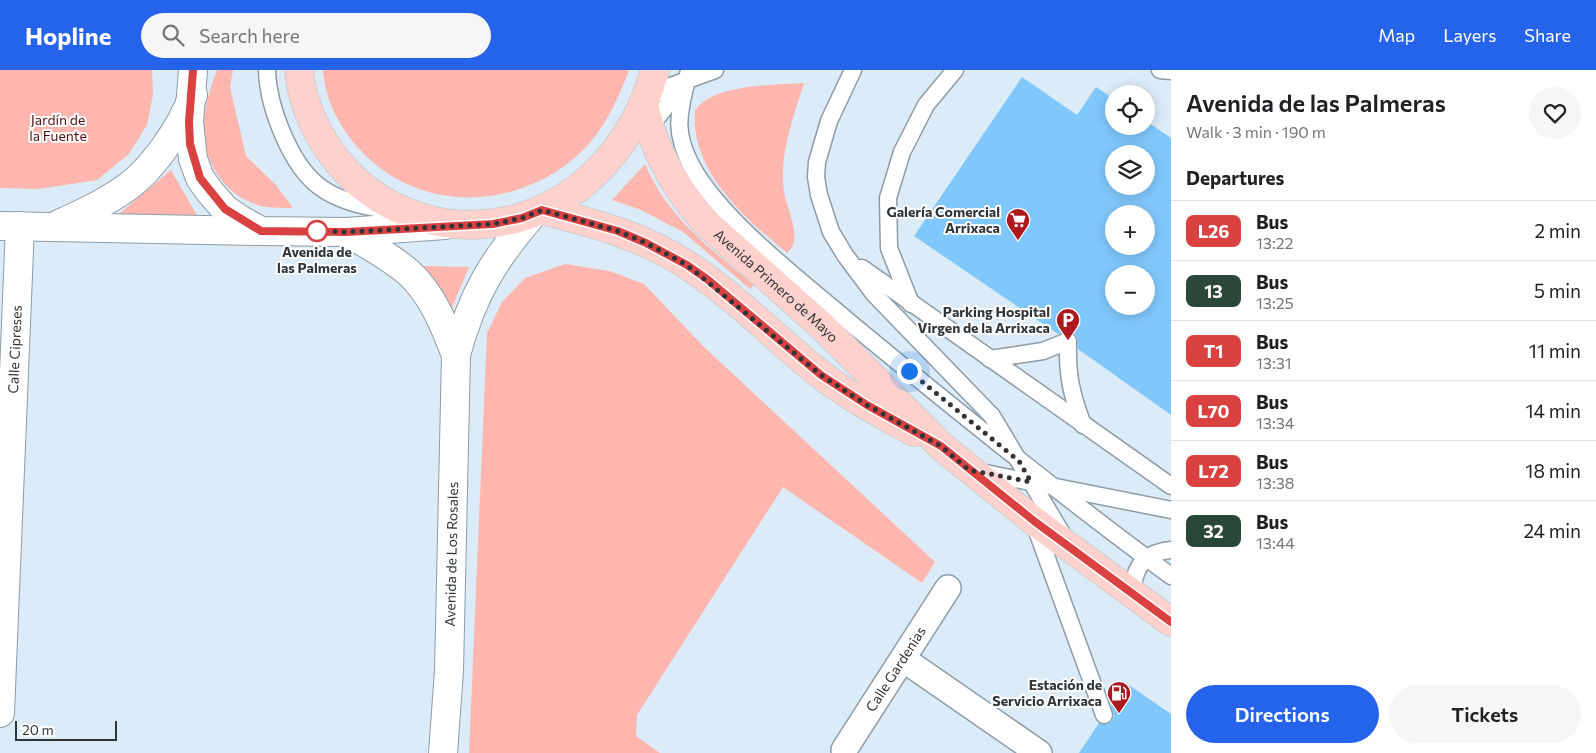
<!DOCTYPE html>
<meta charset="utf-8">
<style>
body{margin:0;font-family:Commissioner,sans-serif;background:#f6f6f6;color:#202124;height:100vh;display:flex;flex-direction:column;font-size:19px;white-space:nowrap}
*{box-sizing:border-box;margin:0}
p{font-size:16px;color:#757577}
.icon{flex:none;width:28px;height:28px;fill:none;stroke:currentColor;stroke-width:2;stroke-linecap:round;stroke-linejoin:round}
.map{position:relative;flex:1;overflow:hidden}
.details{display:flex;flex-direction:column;background:#fff;width:425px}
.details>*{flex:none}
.badge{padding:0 10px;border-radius:8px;font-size:18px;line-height:32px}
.buttons{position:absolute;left:1105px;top:15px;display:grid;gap:10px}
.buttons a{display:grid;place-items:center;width:50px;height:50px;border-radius:50%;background:#fff;box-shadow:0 2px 12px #0003;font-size:25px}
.scale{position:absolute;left:15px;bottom:12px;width:102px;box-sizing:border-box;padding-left:5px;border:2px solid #2e3438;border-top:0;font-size:14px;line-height:18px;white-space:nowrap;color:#2e3438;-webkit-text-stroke:4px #fff;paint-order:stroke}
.you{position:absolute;width:25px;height:25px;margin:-12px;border:4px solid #fff;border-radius:50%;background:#1a73e8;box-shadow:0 0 0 8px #1a73e833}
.map>.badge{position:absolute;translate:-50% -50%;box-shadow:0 0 0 2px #fff}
h2{padding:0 15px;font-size:19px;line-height:45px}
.round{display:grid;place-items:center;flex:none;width:52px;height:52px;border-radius:26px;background:#f6f6f6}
.headline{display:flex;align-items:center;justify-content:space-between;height:85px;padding:0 15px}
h1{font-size:24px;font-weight:600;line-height:38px}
.button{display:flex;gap:10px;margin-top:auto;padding:10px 15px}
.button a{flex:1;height:58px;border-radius:30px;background:#2563eb;color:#fff;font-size:20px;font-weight:600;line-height:58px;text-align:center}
.button a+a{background:#f6f6f6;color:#202124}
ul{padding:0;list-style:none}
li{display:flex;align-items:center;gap:15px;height:60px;padding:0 15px;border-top:1px solid #e0e0e0}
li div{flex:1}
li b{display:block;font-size:19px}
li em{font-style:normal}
li .badge{min-width:55px;font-weight:700;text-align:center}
header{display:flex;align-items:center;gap:30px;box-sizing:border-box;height:70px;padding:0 25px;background:#2563eb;color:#fff}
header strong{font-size:24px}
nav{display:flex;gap:28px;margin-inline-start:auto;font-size:18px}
.search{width:350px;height:45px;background:#f6f6f6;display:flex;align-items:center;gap:12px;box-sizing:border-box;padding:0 18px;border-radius:28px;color:#757577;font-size:19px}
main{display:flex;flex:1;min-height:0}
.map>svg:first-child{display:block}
.green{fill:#ffb6ae}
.building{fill:#80c8fb;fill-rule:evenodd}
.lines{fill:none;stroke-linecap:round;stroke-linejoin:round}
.service-casing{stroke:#8d9ca7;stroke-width:19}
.pedestrian-casing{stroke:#8d9ca7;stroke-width:28}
.minor-casing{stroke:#8d9ca7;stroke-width:30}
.tertiary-casing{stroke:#8d9ca7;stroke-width:30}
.primary-casing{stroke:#cdcecf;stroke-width:30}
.service{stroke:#fff;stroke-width:16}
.pedestrian{stroke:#fff;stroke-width:25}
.minor{stroke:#fff;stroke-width:28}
.tertiary{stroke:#fff;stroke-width:28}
.primary{stroke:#fed1cd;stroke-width:28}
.line-casing{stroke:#fff;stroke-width:11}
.line{stroke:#da4241;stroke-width:8}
.walk{stroke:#2e3438;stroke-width:5;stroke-dasharray:0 9}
.stop-dot{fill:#fff;stroke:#da4241;stroke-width:2.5}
.labels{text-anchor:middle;stroke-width:4;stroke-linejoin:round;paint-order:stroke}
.park-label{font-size:14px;fill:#511110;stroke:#fff}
.poi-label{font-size:14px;font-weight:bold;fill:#2e3438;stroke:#fff;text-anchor:end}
.stop-label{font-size:14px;font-weight:bold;fill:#2e3438;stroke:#fff}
.street-label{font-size:14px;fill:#2e3438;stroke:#fff}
</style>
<header>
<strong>Hopline</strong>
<div class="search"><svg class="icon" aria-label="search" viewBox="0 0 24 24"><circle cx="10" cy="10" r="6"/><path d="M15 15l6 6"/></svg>Search here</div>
<nav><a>Map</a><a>Layers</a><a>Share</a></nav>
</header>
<main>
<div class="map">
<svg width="1171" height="683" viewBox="0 0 1171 683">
<rect width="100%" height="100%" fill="#dbebf7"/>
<!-- green -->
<g class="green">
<path d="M0,0H152L153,25L147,55L129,84L97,110L39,119L0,118Z"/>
<path d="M217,0H233L230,17L246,86L275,114L293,138C285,138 275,138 266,137C250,134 234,125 224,113C194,77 202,40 217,0Z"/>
<path d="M323,0H629C618,30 603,62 579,84C519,139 426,144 366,86C343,64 325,32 323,0Z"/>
<path d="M804,13C793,48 779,85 784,122C787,140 804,170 787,183C745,148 690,101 695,41C712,14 775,15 804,13Z"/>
<path d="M645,94C667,147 711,179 754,215L750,219L683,162L641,140L612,130Z"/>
<path d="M171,100L198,147L113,149Z"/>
<path d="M565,194L610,201L644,214L704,277L935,492L922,513L783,417L637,645L636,666L660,683H469L487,263L502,232L525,208Z"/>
<path d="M422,196L469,197L451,240Z"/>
</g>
<!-- building -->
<g class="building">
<path d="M1022,7L1077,45L1096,17L1114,29V56H1146V51L1171,68V345L1078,279L1077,267L1074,263L1069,261L1058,264L914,166ZM1114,84H1146V116H1114ZM1114,144H1146V176H1114ZM1114,204H1146V236H1114Z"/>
<path d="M1126,613L1171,644V683H1079L1099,653L1107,654L1112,651L1114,646L1111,635Z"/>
</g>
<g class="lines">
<!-- service casing -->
<g class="service-casing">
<g id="service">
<path d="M267,0C268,36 290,95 320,117C339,131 365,137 389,140"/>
<path d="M689,0C681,39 671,56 691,95C722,152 804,213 854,256C958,342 1062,426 1171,506"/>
<path d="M853,0L829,51L817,92L816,107L819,125L831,162L845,185L874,224L992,346L1064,467"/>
<path d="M1160,0L1171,1"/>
<path d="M646,29L668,17L715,0"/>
<path d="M645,60L656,49L681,18"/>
<path d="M862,198L1171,416"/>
<path d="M911,234L889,178L888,128L902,82L926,35L955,0"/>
<path d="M990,289L1043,281L1068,271C1067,304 1071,324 1083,355"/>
<path d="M980,402L1171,440"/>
<path d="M1034,453L1104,645"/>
<path d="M1138,528L1133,516C1136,492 1149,482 1171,480"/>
</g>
</g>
<!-- pedestrian casing -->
<g class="pedestrian-casing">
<g id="pedestrian">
<path d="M903,589L1039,683"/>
<path id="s1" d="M844,680L948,518"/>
</g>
</g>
<!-- minor casing -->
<g class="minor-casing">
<g id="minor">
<path d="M59,154C81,144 103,134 123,120C151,102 182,57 193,25"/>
<path d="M0,156L261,161"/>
<path d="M346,162C367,174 389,186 408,202C432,223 445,257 456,285"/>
<path id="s2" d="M0,643L20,156"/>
<path id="s3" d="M443,683L449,601L456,285C472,225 493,190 534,143"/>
</g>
</g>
<!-- tertiary casing -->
<g class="tertiary-casing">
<path id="tertiary" d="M193,0L189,52L193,89L200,108L210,122L225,139L241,150L261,161L346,162L445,155"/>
</g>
<!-- primary casing -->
<g class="primary-casing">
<g id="primary">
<path d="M299,0C302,38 321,74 346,101C372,129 408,147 445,153C547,167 630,95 655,0"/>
<path id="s4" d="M644,34C653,80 674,117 705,152L823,257L941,376L1034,451L1171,552"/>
<path d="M542,140C593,153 643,166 687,195C735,226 776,269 820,304C849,327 882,344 914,362"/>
</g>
</g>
<!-- service -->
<use href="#service" class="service"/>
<!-- pedestrian -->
<use href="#pedestrian" class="pedestrian"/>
<!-- minor -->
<use href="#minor" class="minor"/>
<!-- tertiary -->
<use href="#tertiary" class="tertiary"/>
<!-- primary -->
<use href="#primary" class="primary"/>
</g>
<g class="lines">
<!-- line casing -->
<g class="line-casing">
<path id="line" d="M193,0L189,52L190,74L200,108L225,139L261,161L346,162L493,154L522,148L542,140L618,161L646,173L687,195L707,209L821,305L867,335L941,376L1034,451L1171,552"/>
</g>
<!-- line -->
<use href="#line" class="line"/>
<!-- walk -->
<path class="walk" d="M317,161L346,162L493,154L522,148L542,140L618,161L646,173L687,195L821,305L867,335L941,376L969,400L1031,412L1019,391L909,301"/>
</g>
<!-- icons -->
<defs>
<g id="supermarket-pin" transform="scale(1.25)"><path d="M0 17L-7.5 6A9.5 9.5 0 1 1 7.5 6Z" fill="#ac191f" stroke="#fff"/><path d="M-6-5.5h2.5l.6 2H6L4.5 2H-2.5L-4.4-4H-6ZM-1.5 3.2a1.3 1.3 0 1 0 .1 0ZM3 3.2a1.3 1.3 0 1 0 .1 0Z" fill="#fff"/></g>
<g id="parking-pin" transform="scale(1.25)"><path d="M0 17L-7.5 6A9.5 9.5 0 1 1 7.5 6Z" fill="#ac191f" stroke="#fff"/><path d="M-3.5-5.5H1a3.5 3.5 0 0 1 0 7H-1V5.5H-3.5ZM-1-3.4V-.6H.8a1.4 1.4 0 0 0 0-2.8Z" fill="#fff"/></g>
<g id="fuel-pin" transform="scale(1.25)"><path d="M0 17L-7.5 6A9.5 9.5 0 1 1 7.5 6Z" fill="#ac191f" stroke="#fff"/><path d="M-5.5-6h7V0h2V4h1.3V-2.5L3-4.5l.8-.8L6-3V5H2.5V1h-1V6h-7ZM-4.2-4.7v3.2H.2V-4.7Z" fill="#fff"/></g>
</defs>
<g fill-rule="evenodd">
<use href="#supermarket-pin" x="1018" y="150"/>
<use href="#parking-pin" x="1068" y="250"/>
<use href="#fuel-pin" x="1119" y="623"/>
</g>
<!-- markers -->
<circle class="stop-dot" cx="317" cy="161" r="10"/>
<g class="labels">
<!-- park labels -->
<g class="park-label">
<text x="58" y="55">Jardín de<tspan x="58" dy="16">la Fuente</tspan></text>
</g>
<!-- poi labels -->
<g class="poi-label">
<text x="1000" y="147">Galería Comercial<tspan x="1000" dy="16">Arrixaca</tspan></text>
<text x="1050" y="247">Parking Hospital<tspan x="1050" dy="16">Virgen de la Arrixaca</tspan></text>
<text x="1102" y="620">Estación de<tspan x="1102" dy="16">Servicio Arrixaca</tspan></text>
</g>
<!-- stop labels -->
<g class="stop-label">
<text x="317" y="187">Avenida de<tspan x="317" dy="16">las Palmeras</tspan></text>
</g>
<!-- street labels -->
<g class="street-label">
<text dy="5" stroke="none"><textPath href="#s4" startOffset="230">Avenida Primero de Mayo</textPath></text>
<text dy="5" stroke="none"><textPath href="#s2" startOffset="364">Calle Cipreses</textPath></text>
<text dy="5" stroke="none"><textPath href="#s3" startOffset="199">Avenida de Los Rosales</textPath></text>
<text dy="5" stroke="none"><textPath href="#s1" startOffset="96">Calle Gardenias</textPath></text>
</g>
</g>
</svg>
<div class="buttons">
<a><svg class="icon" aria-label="locate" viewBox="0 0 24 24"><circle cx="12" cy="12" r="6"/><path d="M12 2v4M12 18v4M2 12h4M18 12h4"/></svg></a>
<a><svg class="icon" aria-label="layers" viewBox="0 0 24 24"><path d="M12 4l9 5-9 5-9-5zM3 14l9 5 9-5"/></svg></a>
<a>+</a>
<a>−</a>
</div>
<div class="scale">20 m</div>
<div class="you" style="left:909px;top:301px"></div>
</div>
<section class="details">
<div class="headline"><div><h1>Avenida de las Palmeras</h1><p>Walk · 3 min · 190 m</p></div><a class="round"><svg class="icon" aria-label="heart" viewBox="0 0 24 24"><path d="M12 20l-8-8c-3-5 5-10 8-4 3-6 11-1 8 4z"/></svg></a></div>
<h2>Departures</h2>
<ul>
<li><span class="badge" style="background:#da4241;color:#fff">L26</span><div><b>Bus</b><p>13:22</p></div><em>2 min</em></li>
<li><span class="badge" style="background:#2a4739;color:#fff">13</span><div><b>Bus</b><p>13:25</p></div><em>5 min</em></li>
<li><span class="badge" style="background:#da4240;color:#fff">T1</span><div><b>Bus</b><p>13:31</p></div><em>11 min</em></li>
<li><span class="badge" style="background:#da4241;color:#fff">L70</span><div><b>Bus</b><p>13:34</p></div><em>14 min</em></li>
<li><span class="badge" style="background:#da4241;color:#fff">L72</span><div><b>Bus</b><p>13:38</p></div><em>18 min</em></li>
<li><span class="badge" style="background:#294737;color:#fff">32</span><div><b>Bus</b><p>13:44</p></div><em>24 min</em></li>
</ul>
<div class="button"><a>Directions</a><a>Tickets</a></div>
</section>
</main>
